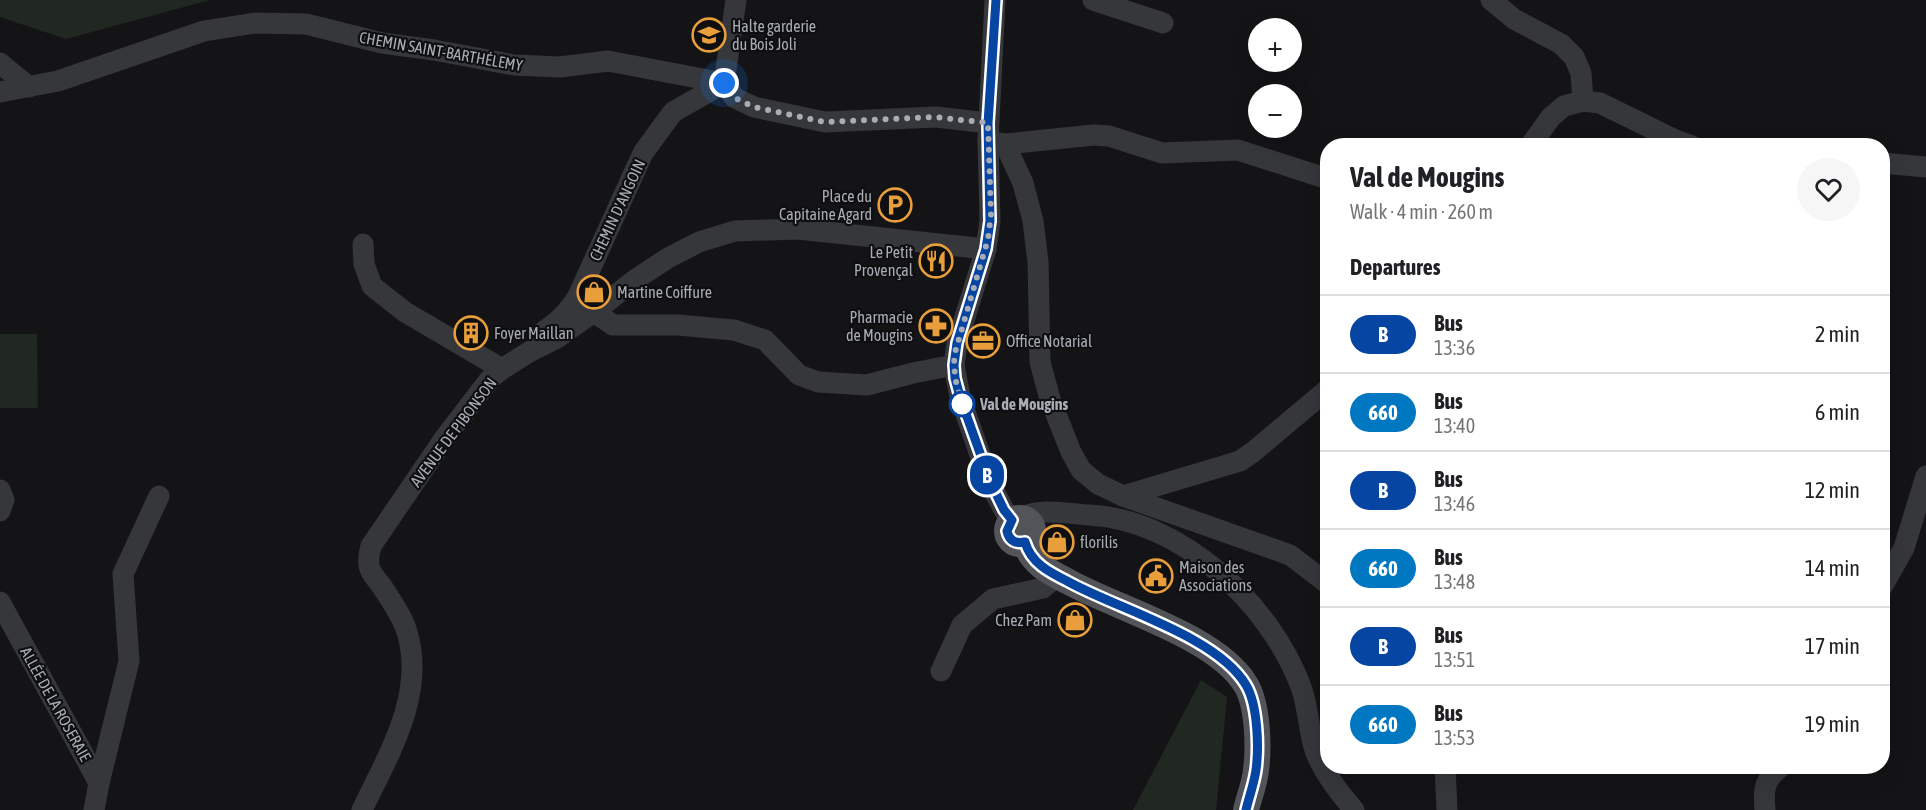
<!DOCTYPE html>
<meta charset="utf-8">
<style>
body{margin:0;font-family:"Asap Condensed",sans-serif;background:#f6f6f6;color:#202124;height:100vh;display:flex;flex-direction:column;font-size:22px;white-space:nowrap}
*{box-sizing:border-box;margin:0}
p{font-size:20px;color:#757577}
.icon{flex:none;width:33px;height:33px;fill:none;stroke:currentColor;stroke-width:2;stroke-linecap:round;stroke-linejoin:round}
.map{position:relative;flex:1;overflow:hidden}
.panel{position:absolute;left:1320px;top:138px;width:570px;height:636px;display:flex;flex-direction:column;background:#fff;border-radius:24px;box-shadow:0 6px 24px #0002}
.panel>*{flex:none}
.badge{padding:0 12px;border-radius:20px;font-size:21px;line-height:39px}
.fabs{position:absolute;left:1248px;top:18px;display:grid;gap:12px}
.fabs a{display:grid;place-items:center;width:54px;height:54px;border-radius:50%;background:#fff;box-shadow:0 6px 24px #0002;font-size:30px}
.you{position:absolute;width:30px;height:30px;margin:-15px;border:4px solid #fff;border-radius:50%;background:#1a73e8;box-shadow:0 0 0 9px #1a73e833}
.map>.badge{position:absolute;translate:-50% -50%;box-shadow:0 0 0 3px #fff}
h2{padding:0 30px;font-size:22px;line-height:54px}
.round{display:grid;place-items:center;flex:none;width:63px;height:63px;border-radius:32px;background:#f6f6f6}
.summary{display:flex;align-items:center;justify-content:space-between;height:102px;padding:0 30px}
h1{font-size:28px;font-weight:700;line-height:45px}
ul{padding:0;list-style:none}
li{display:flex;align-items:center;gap:18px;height:78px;padding:0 30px;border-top:2px solid #e0e0e0}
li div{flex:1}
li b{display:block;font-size:22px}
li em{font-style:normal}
li .badge{min-width:66px;font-weight:700;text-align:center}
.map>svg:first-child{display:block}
.green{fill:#212821}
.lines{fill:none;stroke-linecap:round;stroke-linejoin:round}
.minor{stroke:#35373b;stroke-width:21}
.major{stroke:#525459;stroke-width:26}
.line-casing{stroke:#fff;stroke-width:14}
.line{stroke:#0645a2;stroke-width:9}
.walk{stroke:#a7acb5;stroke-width:6;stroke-dasharray:0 10.8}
.stop-dot{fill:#fff;stroke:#0645a2;stroke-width:3}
.labels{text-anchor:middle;stroke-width:4.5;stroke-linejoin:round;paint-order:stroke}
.poi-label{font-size:16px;fill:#a7acb5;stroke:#0f0f11;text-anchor:start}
.street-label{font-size:16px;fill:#a7acb5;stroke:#0f0f11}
.stop-label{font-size:16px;font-weight:bold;fill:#a7acb5;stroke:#0f0f11;text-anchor:start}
</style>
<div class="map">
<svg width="1926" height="810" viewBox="0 0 1926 810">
<rect width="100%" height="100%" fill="#141416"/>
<!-- green -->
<g class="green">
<path d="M0,0H210L66,39L0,17Z"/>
<path d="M0,334H37L38,408H0Z"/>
<path d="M1201,680L1227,697L1216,810H1133Z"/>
</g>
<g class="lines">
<!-- minor -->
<g class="minor">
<path d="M995,0L988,141L990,221L986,249L957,343L954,365L960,397L989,481L1004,510L1012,521"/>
<path d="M1093,0L1163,23"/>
<path d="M1491,0L1514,19L1561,44L1574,57L1581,73L1583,101"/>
<path d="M0,63L29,87"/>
<path d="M0,92L58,81L204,31L255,23L306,24L382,43L434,50L514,65L560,67L608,61L724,83L735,98L754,107L825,122L936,117L988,123"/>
<path d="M988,141L1005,144L1023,183L1033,221L1038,262L1040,362L1050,399L1071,452L1081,470L1098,484L1123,496L1290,555L1328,584"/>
<path d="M1005,144L1094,135L1109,136L1162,153L1238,150L1328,179"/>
<path d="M1530,146L1551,117L1564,106L1583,101L1600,103L1675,140L1692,146"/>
<path d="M1882,163L1926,167"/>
<path d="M363,244L364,264L372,286L405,312L502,369"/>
<path d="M594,312L613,325H678L734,330L765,340L799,375L818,382L867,385L913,373L954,365"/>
<path d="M544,331C559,321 568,312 578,296L643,153L673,112L724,83L736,0"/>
<path d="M0,490L4,500L0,511"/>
<path d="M1123,496L1240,461L1253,452L1328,389"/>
<path d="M1022,518C1035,507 1072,514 1089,515C1180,519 1270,603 1301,687C1309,708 1308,732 1316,753C1325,775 1339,792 1354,810"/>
<path d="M1882,587L1904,548L1926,476"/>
<path d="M0,602L99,783L94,810"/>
<path d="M941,671L962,625L993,599L1043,588L1057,576"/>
<path d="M1445,766L1447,810"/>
<path d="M99,783L129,661L123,574L159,496"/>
<path d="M362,810C388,755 426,695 407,632C402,616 392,602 383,588C379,582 372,575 370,569C367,561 369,553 371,546L444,439L490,379L502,369L529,352L557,338L594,312L636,279L668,258L699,242L735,231L798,229L986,249"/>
<path d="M1765,810C1763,788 1764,780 1782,766"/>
</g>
<!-- major -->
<g class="major">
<circle cx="1020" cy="531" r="13"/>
<path d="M1025,542C1031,563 1049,572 1067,581C1117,609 1217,636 1246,685C1258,705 1259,748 1256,770C1255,783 1249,797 1246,810"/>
</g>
</g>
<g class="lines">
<!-- line casing -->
<g class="line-casing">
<path id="line" d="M996,0L988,123L990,221L986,249L957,343L954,365L955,378L960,397L990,481L1004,510L1012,520L1007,531C1009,541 1016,544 1025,542C1031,563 1049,572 1067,581C1117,609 1217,636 1246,685C1258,705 1259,748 1256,770C1254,784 1249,797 1246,810"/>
</g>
<!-- line -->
<use href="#line" class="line"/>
<!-- walk -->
<path class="walk" d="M724,83L735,98L754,107L825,122L936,117L988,123L991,214L988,239L954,356L955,378L962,404"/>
</g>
<!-- icons -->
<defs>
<g id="school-ring" transform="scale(1.725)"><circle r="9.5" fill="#0f0f11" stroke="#e79e3b" stroke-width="1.5"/><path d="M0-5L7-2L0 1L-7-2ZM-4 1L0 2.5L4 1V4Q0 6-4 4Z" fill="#e79e3b"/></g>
<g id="parking-ring" transform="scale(1.725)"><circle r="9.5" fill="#0f0f11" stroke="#e79e3b" stroke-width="1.5"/><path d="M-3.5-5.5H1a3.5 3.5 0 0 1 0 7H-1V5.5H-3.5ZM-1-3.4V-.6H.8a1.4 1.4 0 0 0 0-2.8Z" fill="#e79e3b"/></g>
<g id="restaurant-ring" transform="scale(1.725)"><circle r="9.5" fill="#0f0f11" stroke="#e79e3b" stroke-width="1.5"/><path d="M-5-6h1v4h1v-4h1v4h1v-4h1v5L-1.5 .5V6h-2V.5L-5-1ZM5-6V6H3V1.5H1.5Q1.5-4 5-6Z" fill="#e79e3b"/></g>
<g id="shop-ring" transform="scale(1.725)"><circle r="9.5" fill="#0f0f11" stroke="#e79e3b" stroke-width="1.5"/><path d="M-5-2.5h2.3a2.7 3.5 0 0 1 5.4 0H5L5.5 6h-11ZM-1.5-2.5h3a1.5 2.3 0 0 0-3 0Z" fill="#e79e3b"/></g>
<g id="pharmacy-ring" transform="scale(1.725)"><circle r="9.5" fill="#0f0f11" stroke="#e79e3b" stroke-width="1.5"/><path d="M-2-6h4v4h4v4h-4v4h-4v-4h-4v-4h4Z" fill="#e79e3b"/></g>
<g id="building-ring" transform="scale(1.725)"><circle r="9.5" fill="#0f0f11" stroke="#e79e3b" stroke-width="1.5"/><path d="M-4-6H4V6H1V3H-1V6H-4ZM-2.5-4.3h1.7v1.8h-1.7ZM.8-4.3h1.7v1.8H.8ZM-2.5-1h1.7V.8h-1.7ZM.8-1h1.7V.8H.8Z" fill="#e79e3b"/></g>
<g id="office-ring" transform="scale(1.725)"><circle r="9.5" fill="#0f0f11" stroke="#e79e3b" stroke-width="1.5"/><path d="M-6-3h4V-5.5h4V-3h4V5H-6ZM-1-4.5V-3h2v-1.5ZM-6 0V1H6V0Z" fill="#e79e3b"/></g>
<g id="civic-ring" transform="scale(1.725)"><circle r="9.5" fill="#0f0f11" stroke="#e79e3b" stroke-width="1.5"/><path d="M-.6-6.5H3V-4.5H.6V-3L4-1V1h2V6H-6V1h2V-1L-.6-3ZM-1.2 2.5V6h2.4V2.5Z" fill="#e79e3b"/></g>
</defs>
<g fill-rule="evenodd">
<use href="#school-ring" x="709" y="35"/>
<use href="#parking-ring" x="895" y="205"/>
<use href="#restaurant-ring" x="936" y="261"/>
<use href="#shop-ring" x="594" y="292"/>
<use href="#pharmacy-ring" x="936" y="326"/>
<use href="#building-ring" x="471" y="333"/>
<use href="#office-ring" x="983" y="341"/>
<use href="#shop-ring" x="1057" y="542"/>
<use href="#civic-ring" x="1156" y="576"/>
<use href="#shop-ring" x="1075" y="620"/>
</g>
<!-- markers -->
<circle class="stop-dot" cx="962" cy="404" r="12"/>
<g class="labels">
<!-- poi labels -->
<g class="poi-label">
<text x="732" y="32">Halte garderie<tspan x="732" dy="18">du Bois Joli</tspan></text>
<text x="872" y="202" text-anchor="end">Place du<tspan x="872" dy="18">Capitaine Agard</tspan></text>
<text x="913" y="258" text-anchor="end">Le Petit<tspan x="913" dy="18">Provençal</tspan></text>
<text x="617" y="298">Martine Coiffure</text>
<text x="913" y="323" text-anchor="end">Pharmacie<tspan x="913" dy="18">de Mougins</tspan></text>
<text x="494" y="339">Foyer Maillan</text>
<text x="1006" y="347">Office Notarial</text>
<text x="1080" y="548">florilis</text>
<text x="1179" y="573">Maison des<tspan x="1179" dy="18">Associations</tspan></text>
<text x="1052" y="626" text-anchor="end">Chez Pam</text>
</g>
<!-- street labels -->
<g class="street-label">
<text transform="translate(441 51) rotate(10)" y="6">CHEMIN SAINT-BARTHÉLEMY</text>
<text transform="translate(617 210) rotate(-65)" y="6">CHEMIN D'ANGOIN</text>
<text transform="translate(453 432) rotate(-53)" y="6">AVENUE DE PIBONSON</text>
<text transform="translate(56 704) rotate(61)" y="6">ALLÉE DE LA ROSERAIE</text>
</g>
<!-- stop labels -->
<g class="stop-label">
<text x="980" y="410">Val de Mougins</text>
</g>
</g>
</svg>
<div class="fabs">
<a>+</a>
<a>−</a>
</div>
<div class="you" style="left:724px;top:83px"></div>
<b class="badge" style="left:987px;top:475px;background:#0645a2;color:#fff">B</b>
<section class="panel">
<div class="summary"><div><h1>Val de Mougins</h1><p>Walk · 4 min · 260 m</p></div><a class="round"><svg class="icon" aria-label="heart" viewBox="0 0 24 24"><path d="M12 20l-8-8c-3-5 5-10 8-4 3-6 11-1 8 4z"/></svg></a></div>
<h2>Departures</h2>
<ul>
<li><span class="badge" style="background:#0645a2;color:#fff">B</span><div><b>Bus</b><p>13:36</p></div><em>2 min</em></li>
<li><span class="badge" style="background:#0077c1;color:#fff">660</span><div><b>Bus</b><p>13:40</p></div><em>6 min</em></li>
<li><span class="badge" style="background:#0645a2;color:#fff">B</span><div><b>Bus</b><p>13:46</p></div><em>12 min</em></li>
<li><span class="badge" style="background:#0077c1;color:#fff">660</span><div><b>Bus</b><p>13:48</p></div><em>14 min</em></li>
<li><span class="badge" style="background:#0645a2;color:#fff">B</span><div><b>Bus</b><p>13:51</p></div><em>17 min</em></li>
<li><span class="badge" style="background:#0077c1;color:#fff">660</span><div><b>Bus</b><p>13:53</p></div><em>19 min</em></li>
</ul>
</section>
</div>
